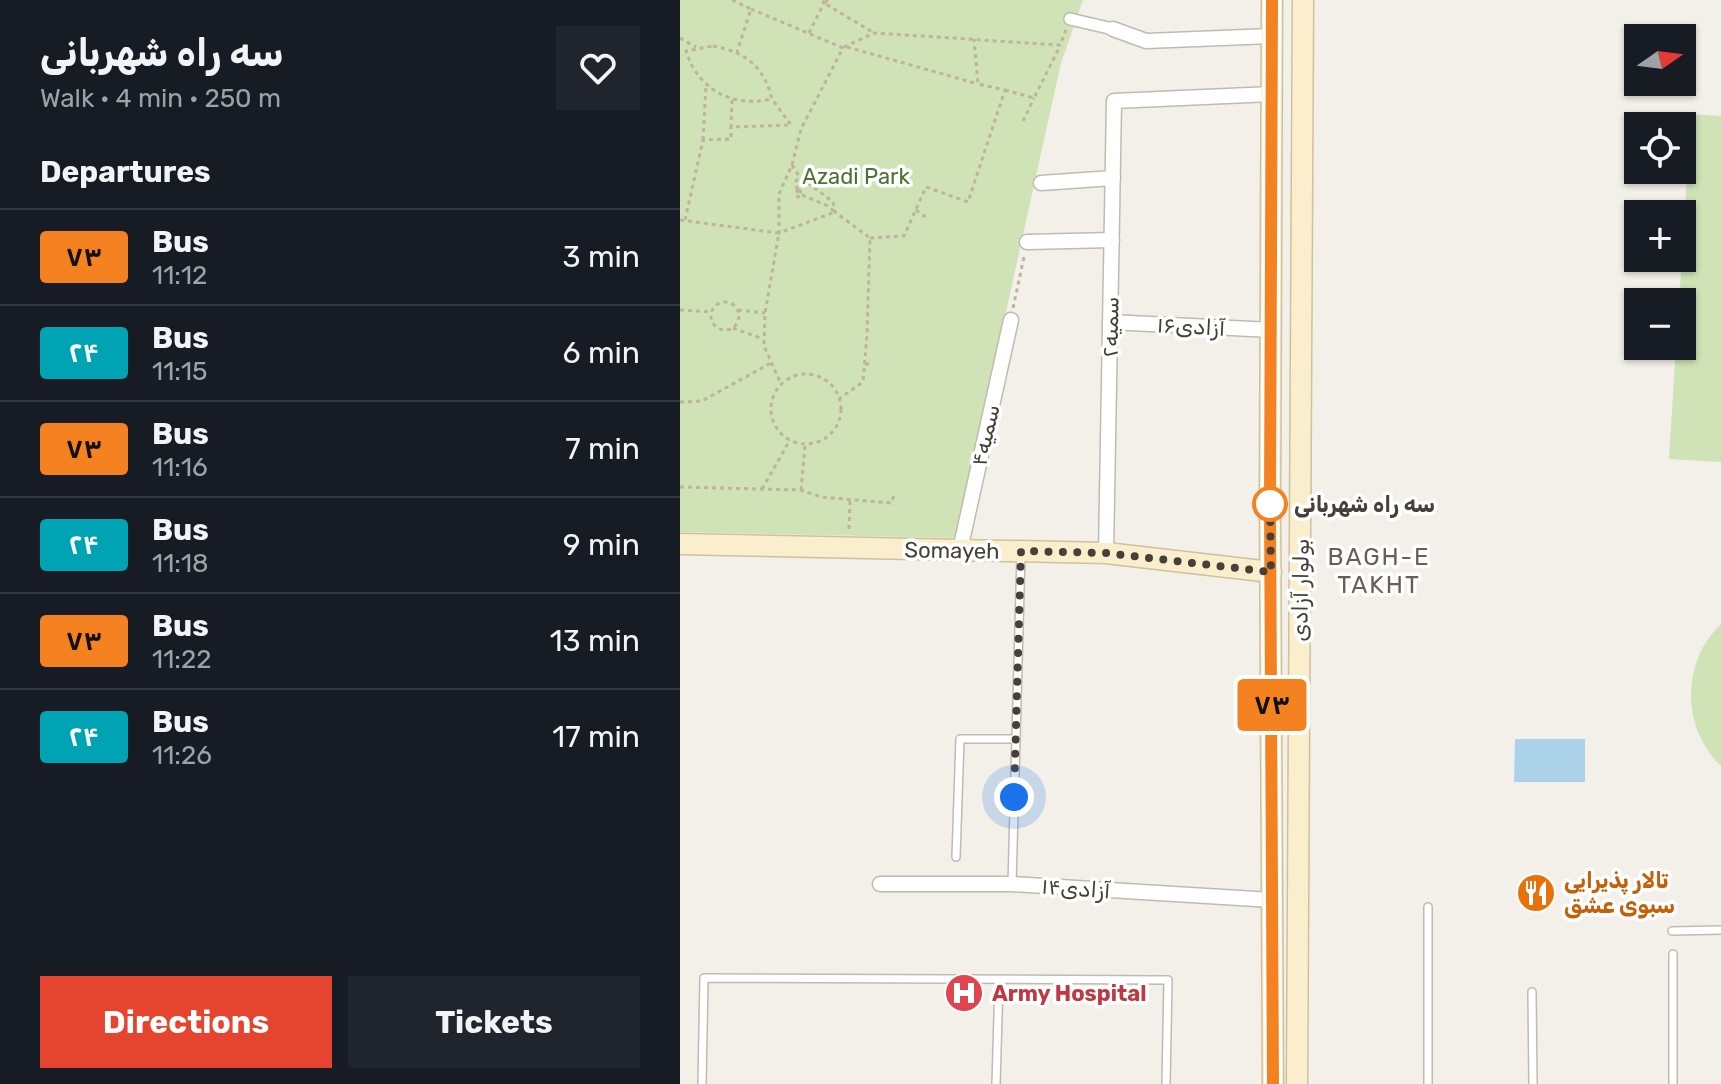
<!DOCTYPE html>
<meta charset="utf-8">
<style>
body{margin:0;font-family:Rubik,"Noto Naskh Arabic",sans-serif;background:#20242c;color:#f1f3f6;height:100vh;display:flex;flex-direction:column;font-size:30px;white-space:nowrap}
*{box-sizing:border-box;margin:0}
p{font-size:26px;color:#9ea1a6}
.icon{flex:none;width:44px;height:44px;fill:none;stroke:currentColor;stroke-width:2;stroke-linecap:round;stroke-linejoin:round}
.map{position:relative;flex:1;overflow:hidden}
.sheet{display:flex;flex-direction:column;background:#171b24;width:680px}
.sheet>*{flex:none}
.badge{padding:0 16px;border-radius:6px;font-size:28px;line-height:52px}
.needle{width:52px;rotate:76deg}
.fabs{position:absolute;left:944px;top:24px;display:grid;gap:16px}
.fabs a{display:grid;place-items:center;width:72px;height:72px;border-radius:0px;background:#171b24;box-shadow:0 2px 6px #0004;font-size:40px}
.you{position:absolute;width:40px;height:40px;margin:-20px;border:6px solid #fff;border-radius:50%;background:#1a73e8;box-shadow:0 0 0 12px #1a73e833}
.map>.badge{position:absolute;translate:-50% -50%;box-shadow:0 0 0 4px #fff}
h2{padding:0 40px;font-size:30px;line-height:72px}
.round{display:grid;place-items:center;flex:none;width:84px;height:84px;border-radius:0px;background:#20242c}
.summary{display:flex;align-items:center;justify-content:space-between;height:136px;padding:0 40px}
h1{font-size:38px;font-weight:700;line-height:60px}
.action{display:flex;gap:16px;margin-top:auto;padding:16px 40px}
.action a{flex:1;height:92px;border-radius:0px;background:#e5452e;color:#fff;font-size:32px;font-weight:700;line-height:92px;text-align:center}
.action a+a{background:#20242c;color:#f1f3f6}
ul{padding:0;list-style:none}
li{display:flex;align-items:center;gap:24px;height:96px;padding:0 40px;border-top:2px solid #363941}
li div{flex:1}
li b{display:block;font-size:30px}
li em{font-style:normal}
li .badge{min-width:88px;font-weight:700;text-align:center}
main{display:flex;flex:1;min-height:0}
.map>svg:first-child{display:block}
.green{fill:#d0e3b6}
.water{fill:#acd2ea}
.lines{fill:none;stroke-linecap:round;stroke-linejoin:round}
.service-casing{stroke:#c1bab0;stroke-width:10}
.pedestrian-casing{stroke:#c1bab0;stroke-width:14}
.minor-casing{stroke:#c1bab0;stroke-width:17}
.secondary-casing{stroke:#cec19d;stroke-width:23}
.path{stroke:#beb39f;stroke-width:3;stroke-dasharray:4 4;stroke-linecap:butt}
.service{stroke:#fff;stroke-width:7}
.pedestrian{stroke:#fff;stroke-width:11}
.minor{stroke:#fff;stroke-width:14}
.secondary{stroke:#faeecd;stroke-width:20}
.line-casing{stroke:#fff;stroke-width:18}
.line{stroke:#f58220;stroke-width:12}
.walk{stroke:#464038;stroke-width:8;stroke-dasharray:0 14.4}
.stop-dot{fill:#fff;stroke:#f58220;stroke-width:4}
.labels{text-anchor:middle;stroke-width:7;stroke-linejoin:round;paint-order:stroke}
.park-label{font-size:22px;fill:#4b7331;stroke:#fff}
.street-label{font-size:22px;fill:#464038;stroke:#fff}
.stop-label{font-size:22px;font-weight:bold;fill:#464038;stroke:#fff;text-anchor:start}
.food-label{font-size:22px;font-weight:bold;fill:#c56008;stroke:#fff;text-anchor:start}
.health-label{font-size:22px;font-weight:bold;fill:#be3a42;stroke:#fff;text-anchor:start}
.neighbourhood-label{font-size:24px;letter-spacing:2px;fill:#685e51;stroke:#fff}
</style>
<main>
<section class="sheet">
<div class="summary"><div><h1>سه راه شهربانی</h1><p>Walk · 4 min · 250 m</p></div><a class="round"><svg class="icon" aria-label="heart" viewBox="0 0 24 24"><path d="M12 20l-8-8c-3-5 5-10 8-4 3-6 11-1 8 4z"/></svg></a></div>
<h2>Departures</h2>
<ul>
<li><span class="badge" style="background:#f58220;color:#111">۷۳</span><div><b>Bus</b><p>11:12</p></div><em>3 min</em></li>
<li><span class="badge" style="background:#00a3b4;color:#fff">۲۴</span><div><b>Bus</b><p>11:15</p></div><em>6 min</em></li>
<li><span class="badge" style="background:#f58220;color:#111">۷۳</span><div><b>Bus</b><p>11:16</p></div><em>7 min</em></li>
<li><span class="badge" style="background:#00a3b4;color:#fff">۲۴</span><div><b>Bus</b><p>11:18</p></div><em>9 min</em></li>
<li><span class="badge" style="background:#f58220;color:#111">۷۳</span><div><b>Bus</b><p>11:22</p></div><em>13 min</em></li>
<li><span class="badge" style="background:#00a3b4;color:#fff">۲۴</span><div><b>Bus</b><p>11:26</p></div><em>17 min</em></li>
</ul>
<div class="action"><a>Directions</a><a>Tickets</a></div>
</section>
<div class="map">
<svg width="1041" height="1084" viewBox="0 0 1041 1084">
<rect width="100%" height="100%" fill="#f3f0e9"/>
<!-- green -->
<g class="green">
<path d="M0,0H403L381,63L276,538L0,532Z"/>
<path d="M1011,114L1041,116V462L989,459L996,346H1002V302H999Z"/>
<path d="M1041,624V766C1001,728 1001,662 1041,624Z"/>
</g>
<!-- water -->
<path class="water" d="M835,739H905V782H834Z"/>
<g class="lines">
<!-- service casing -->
<g class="service-casing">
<g id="service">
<path d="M276,857L280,739H336"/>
<path d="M332,884L341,554"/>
<path d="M748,907V1084"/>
<path d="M992,931L1041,930"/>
<path d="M852,992L853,1084"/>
<path d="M22,1084L24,978L488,980L486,1084"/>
<path d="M316,1084L319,981"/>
<path d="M993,1084V954"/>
</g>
</g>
<!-- pedestrian casing -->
<g class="pedestrian-casing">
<path id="pedestrian" d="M390,19L433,29"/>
</g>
<!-- minor casing -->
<g class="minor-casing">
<g id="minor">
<path d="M433,29L466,41L592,36"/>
<path d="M361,183L433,178"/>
<path d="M347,242L432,240"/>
<path d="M430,322L592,330"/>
<path d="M280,550L331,320"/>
<path d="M426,553L434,101L593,94"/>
<path d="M200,884H332L592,900"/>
</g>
</g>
<!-- secondary casing -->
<g class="secondary-casing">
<g id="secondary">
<path d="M592,0L590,504L593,1084"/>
<path d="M0,544L426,553L591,572"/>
<path d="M617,1084L623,0"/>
</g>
</g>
<!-- path -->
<g class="path">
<path d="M52,0L71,9L57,52"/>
<path d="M148,0L144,3L194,33"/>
<path d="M71,9L163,48L121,129L112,165L99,194V233L155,212"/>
<path d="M129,33L144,3L142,0"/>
<path d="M0,38L16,47"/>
<path d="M33,46C66,52 84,67 92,99C53,108 18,90 6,51Z"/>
<path d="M164,47L194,33L380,45L386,30"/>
<path d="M167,47L298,84"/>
<path d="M325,90L354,98L380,46"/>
<path d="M52,100L51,127L111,125L92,99"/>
<path d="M343,121L354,98"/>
<path d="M23,140L26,85"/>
<path d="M112,165L119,176L153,202L155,212L190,238L187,334L183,382L160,398"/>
<path d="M117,190L116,181L119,176"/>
<path d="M119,190L122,194L118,197L115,193Z"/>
<path d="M122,195L148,206L155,212"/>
<path d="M236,210L247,218"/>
<path d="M0,220L99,233L85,313L84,346L101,384"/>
<path d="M5,220L23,140L51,139V127"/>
<path d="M190,238L224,236L246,187L288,202L325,90L298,84L294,39"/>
<circle cx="45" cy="316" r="14"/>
<path d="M333,308L344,257"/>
<path d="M0,310L32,312"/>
<path d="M58,310L85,313"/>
<path d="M53,328L83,339"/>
<path d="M185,364H193"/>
<circle cx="126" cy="409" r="35"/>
<path d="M0,402L22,401L91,363"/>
<path d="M0,487L121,490L141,497L211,503L215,493"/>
<path d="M82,489L110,440"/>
<path d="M121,490L125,446"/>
<path d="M169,529L170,501"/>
</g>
<!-- service -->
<use href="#service" class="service"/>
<!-- pedestrian -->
<use href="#pedestrian" class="pedestrian"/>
<!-- minor -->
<use href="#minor" class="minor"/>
<!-- secondary -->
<use href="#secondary" class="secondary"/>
</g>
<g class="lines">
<!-- line casing -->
<g class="line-casing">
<path id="line" d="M592,0L590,504L593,1084"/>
</g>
<!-- line -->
<use href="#line" class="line"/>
<!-- walk -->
<path class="walk" d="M334,797L341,551L426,553L591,572L590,504"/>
</g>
<!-- icons -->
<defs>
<g id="restaurant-disc" transform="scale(2)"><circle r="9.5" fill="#e8710a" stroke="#fff"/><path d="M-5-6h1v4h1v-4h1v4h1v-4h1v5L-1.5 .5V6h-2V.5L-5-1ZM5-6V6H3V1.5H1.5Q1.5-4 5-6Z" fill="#fff"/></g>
<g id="hospital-disc" transform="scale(2)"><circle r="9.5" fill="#e0444e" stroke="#fff"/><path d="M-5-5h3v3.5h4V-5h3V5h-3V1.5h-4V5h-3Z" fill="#fff"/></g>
</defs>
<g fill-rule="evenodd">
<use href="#restaurant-disc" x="856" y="893"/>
<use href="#hospital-disc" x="284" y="993"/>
</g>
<!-- markers -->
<circle class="stop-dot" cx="590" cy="504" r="16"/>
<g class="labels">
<!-- park labels -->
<g class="park-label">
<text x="176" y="184">Azadi Park</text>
</g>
<!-- street labels -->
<g class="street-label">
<text transform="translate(511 326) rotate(3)" y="8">آزادی۱۶</text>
<text transform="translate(430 327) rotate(-89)" y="8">۲سمیه</text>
<text transform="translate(305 435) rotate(-77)" y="8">سمیه۴</text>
<text transform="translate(272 550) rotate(1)" y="8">Somayeh</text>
<text transform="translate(620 590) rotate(-89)" y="8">بولوار آزادی</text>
<text transform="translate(396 888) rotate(4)" y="8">آزادی۱۴</text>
</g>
<!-- stop labels -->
<g class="stop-label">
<text x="614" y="512">سه راه شهربانی</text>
</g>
<!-- food labels -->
<g class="food-label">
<text x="884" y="888">تالار پذیرایی<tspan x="884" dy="25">سبوی عشق</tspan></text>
</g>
<!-- health labels -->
<g class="health-label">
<text x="312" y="1001">Army Hospital</text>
</g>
<!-- neighbourhood labels -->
<g class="neighbourhood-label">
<text x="699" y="565">BAGH-E<tspan x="699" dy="28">TAKHT</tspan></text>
</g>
</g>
</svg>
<div class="fabs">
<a><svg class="needle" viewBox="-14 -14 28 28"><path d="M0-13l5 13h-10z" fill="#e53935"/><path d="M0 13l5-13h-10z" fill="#9ea1a6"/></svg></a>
<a><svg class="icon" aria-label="locate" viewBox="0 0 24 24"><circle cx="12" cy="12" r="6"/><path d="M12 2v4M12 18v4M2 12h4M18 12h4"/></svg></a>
<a>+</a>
<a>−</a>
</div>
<div class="you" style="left:334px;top:797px"></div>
<b class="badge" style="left:592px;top:705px;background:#f58220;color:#111">۷۳</b>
</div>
</main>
